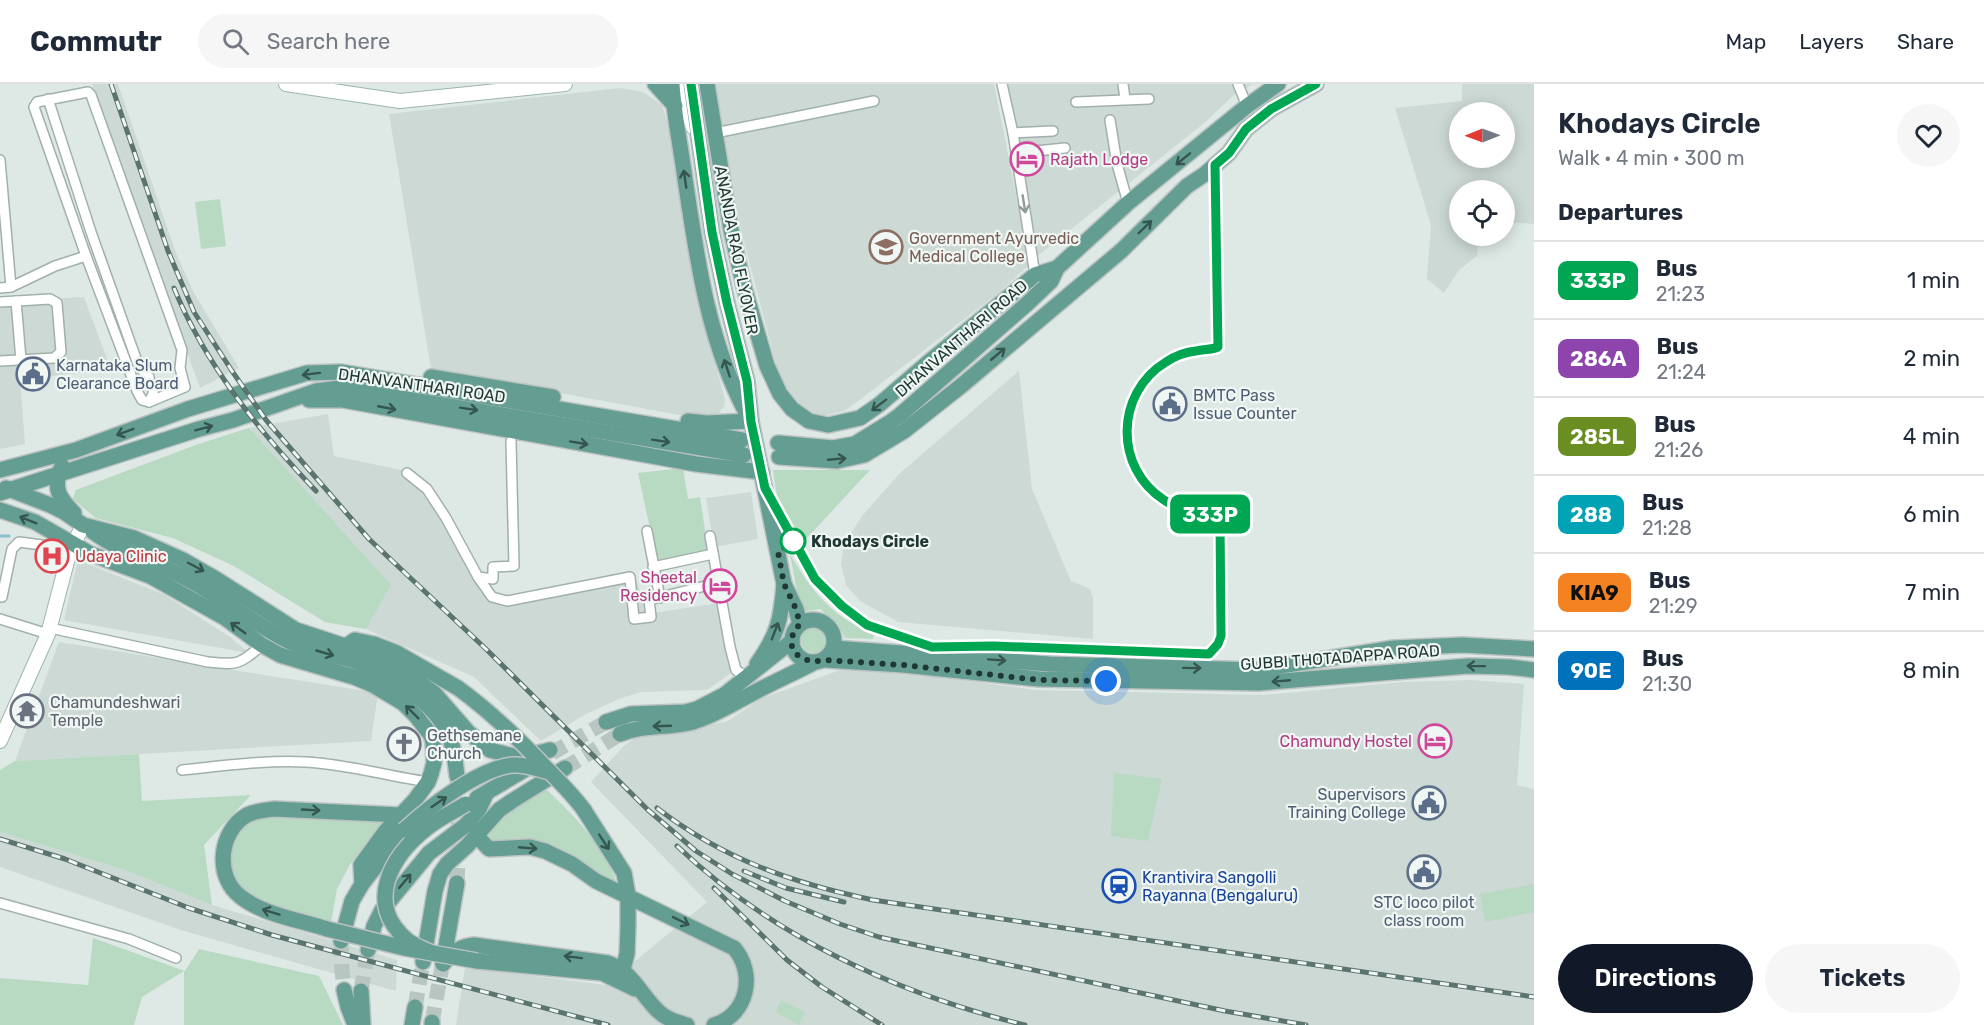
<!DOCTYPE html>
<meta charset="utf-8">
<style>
body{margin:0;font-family:Rubik,sans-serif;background:#f6f6f7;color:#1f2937;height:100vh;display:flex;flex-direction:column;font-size:22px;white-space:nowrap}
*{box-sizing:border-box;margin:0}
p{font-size:20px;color:#747a83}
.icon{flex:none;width:33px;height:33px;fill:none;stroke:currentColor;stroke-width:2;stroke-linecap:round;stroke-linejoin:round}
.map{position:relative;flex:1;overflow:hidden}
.drawer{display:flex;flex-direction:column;background:#fff;width:450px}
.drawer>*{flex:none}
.badge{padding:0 12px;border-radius:9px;font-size:21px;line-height:39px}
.needle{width:39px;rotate:269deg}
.controls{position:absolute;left:1449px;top:18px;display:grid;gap:12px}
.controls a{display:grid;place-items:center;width:66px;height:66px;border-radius:50%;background:#fff;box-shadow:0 3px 15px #0003;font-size:30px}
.you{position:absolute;width:30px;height:30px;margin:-15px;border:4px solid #fff;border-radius:50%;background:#1a73e8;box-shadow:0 0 0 9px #1a73e833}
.map>.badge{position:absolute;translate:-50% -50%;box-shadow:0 0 0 3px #fff}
h2{padding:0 24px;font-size:22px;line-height:54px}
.round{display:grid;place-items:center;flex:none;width:63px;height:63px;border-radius:32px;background:#f6f6f7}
.head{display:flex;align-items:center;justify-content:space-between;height:102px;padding:0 24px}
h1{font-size:28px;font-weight:600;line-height:45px}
.button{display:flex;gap:12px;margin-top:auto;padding:12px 24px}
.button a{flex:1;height:69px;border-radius:36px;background:#111827;color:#fff;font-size:24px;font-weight:600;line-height:69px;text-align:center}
.button a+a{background:#f6f6f7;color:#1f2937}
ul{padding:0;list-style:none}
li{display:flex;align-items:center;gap:18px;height:78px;padding:0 24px;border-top:2px solid #e0e1e3}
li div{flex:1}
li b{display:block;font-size:22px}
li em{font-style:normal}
li .badge{min-width:66px;font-weight:700;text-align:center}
header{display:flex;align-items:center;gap:36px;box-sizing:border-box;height:84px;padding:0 30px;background:#fff;border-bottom:2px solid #e0e1e3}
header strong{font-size:28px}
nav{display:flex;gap:33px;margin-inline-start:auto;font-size:21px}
.search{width:420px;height:54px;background:#f6f6f7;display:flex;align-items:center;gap:15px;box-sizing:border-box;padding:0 21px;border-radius:33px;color:#747a83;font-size:22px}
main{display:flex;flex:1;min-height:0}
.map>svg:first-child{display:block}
.built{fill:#cdd9d4;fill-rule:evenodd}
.green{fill:#b8dac3}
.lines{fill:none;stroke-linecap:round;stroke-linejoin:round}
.stream{stroke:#88bfcd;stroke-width:3}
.primary-tunnel{stroke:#b8c6c1;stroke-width:15;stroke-dasharray:15 8;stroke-linecap:butt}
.street-casing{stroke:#a1b0ac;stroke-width:12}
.secondary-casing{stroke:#9eb5ad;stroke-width:16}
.primary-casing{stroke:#bcc3c2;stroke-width:18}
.street{stroke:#fff;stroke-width:9}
.secondary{stroke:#fff;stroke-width:14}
.primary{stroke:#649d91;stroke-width:15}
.rail-casing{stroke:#5a746f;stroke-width:5}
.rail{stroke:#eff6f3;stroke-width:3;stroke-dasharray:9;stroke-linecap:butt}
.primary-bridge-casing{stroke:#bcc3c2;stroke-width:18;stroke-linecap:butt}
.primary-bridge{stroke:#649d91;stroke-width:15}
.oneway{stroke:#34564f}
.oneway2{stroke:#909c99}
.line-casing{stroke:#fff;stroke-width:14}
.line{stroke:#00a651;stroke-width:9}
.walk{stroke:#203833;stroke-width:6;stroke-dasharray:0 10.8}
.stop-dot{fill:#fff;stroke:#00a651;stroke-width:3}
.labels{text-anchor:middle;stroke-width:4.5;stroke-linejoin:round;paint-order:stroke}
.hotel-label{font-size:16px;fill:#b23c85;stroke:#eff6f3;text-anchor:end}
.education-label{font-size:16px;fill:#785e54;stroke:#eff6f3;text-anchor:start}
.street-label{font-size:16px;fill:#203833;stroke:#eff6f3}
.service-label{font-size:16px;fill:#4e5e75;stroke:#eff6f3;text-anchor:start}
.stop-label{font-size:16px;font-weight:bold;fill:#203833;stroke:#eff6f3;text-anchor:start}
.health-label{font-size:16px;fill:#be3a42;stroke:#eff6f3;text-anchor:start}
.worship-label{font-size:16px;fill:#5b616d;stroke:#eff6f3;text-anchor:start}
.transit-label{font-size:16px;fill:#164399;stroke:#eff6f3;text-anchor:start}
</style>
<header>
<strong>Commutr</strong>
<div class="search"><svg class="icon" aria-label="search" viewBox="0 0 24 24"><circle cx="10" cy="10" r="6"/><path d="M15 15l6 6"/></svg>Search here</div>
<nav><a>Map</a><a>Layers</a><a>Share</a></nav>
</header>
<main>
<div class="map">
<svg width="1534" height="941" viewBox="0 0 1534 941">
<rect width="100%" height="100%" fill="#dee9e5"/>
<!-- built -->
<g class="built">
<path d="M92,0H118L176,169L194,209L239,284L200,304Z"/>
<path d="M714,0H994L1030,180L998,209L861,315L844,327L816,333L794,319L778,288L741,146Z"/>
<path d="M1001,0H1253L1234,11L1203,40L1035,174Z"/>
<path d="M1462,0H1534V140L1505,138L1504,106H1460V152H1478L1477,172L1459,186L1444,209L1427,195L1431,141L1395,24L1462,17ZM1460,28H1504V74H1460Z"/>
<path d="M620,4L643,8L662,21L668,40L696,212L725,315L724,322L719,329L709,334L690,333L431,285L389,30Z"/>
<path d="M84,213L111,286L20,295L25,360L0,365V218Z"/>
<path d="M1019,287L1032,405L1071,497L1090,505L1093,513V555L898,538L860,517L846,501L841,480L844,460L862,432L899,390Z"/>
<path d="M328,330L334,372L406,387L462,463L496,518L503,523L636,495L647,530L725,518L741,582L707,606L641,608L619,615L586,630L541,657L474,593L366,545L325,538L234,482L173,454L96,434L73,415L76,406L196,361L249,344Z"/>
<path d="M751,408L758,455L714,463L706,414Z"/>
<path d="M78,476L165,511L230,553L249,569L64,536Z"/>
<path d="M59,558L378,609L371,657L15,677Z"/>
<path d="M843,585L939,593L1036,606L1264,611L1403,598L1470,596L1524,600L1517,701L1534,705V941H456L465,883L606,901L707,818L591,698L624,662L640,650L678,648L728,637L760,615Z"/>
<path d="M0,748L125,786L212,821L397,876L396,907L184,847L0,783Z"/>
</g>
<!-- green -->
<g class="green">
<path d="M220,115L226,162L201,165L195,118Z"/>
<path d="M249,344L391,501L366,545L325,538L234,482L173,454L96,434L73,415L76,406L196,361Z"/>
<path d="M683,384L688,415L700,413L708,466L657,477L638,389Z"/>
<path d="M773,386H870L807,454L806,464L777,413Z"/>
<path d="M790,470C811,506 833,535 874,549L873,555L845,554L838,540L820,525L801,528Z"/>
<circle cx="814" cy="556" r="13"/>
<path d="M139,670L142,717L251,711L204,761L212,821L125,786L0,748V686L15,677Z"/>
<path d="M1114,689L1162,695L1148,757L1111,752Z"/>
<path d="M547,706C575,732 604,763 617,799L586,785L576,775L563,767L549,762L491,757L489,750C505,730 524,716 547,706Z"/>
<path d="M262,731L383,737L349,782L337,805L331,839C310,833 267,824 251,813C236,804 229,785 230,769C232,750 247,739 262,731Z"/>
<path d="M1534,800V828L1485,838L1480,810Z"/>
<path d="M93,854L185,887L199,865L319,892L343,941H184V887L142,913L134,941H0V894L88,901Z"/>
<path d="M781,916L805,928L799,941L776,928Z"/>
</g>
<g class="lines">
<!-- stream -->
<path class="stream" d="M0,452H9"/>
<!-- primary-tunnel -->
<g class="primary-tunnel">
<path d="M552,669L606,638"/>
<path d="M565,684L620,650"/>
<path d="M457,799L459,753L457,695"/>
<path d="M341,857L342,887L344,906"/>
<path d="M361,907L368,866"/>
<path d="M415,923L423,878"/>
<path d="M432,938L442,883"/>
</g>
<!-- street casing -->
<g class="street-casing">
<g id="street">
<path d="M1002,0L1013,49L1035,191L1037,195"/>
<path d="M1123,0L1125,15"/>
<path d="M1238,0L1247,22"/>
<path d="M88,8L91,11L182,266L180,284L185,303L149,318L142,316L137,307L86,172L34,23L37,18Z"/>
<path d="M48,15L91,148L139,283L149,293L150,300L154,302L153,310L149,318"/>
<path d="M1076,18L1149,15"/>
<path d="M1110,36L1117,80L1128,119"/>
<path d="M715,49L874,17"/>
<path d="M1013,49L1053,47"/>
<path d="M1016,69L1065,64"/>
<path d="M0,76L11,203"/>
<path d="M0,204L11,203L55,182L86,172"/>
<path d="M16,217L21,276"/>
<path d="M0,218L50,215L57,219L61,268L54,274L0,277"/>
<path d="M407,389L427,405L446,434L478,493L492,513L507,517L630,493L634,535L651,533L649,516L717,499"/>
<path d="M647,447L660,514"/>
<path d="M710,452L730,563L736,586L746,593"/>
<path d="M653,483L713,470"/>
<path d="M478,493L493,495V483L514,482L511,357"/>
<path d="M2,513L12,465L19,458L42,461L69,470"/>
<path d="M0,535L48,550"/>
<path d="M50,544L208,578C238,581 239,581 262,561"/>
<path d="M182,686C223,682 264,676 306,678C346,680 387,692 428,698"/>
<path d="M0,819L129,855L176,874"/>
</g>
</g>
<!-- secondary casing -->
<g class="secondary-casing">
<g id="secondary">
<path d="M286,0L400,17L565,0"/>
<path d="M679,0L693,43"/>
<path d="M0,657L48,550L69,470L83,441"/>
</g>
</g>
<!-- primary casing -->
<g class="primary-casing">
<g id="primary">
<path d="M655,0L675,22"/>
<path d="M672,0C674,32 681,64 685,95C697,175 708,258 747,330"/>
<path d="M691,0L712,148L727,219L747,297L751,337L784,500L796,525L800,540"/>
<path d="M707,0L731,146L744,203L767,282L780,310L792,325L809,337L828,341L860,334L880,320L930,277L1035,191L1057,184"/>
<path d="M431,293L553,313"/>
<path d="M309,316H343L696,380L762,388"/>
<path d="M688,337L707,339L751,337"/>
<path d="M778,359L833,364L855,360L889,339L900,331L1028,219L1051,197L1057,184L1128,119L1247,22L1278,0"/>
<path d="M779,373L837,377L864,371L904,347L961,302L1121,167L1187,102L1205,90L1229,69L1246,45L1271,25L1316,0"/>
<path d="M62,382C52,404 59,414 74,429"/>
<path d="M0,386L76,366L188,325L307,289L341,288L742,356"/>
<path d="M6,404L50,421L64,428L83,441L134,454L183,476L216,495L296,546L363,568L395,582L434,609L468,648L490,666L513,672H526L550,666"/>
<path d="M0,409L199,345L233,336L316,307L340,304L744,371"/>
<path d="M0,426L35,438L91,470L150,492L225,534L262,561L280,571L354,593L373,601L403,619L416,632L431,651L433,658L434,679L431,690L428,698L415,716L385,748L361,781L362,800"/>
<path d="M93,448C121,468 153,477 183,493C220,511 251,539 288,557C309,567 332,570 354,577C386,589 431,615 447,647C454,661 455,677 457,692"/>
<circle cx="813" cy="557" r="21"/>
<path d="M349,560L355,556L374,560L397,569L458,604"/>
<path d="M834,564L1049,580L1256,586L1394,564L1462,561L1534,565"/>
<path d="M825,576L903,581L1039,595L1258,599L1468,582L1509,583L1534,586"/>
<path d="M757,580C778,550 781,536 784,500"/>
<path d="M606,638L631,630L685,628L697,625L724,611L792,557"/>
<path d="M620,650C643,640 668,645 693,638C716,631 734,619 755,608C774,598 794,589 813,579"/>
<path d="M477,714L536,679"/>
<path d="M584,726L624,789L628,811V842L627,870L623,885"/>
<path d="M476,751L489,765L530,763L545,767L572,780L596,797L734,864C756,889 748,931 714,941"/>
<path d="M327,845C299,836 264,831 241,813C214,793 219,747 247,731C255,727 265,726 274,725L401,731"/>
<path d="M341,857L352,817L362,800L404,746"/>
<path d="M368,866L374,842L382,826L429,769L466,741L479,725L486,710"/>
<path d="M477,877L602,889L635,905"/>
<path d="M423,878L435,807L440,790L447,780L467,762L499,726L512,717L565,684"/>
<path d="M443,879L457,799"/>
<path d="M443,880C451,869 460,862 474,861L608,879C632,887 641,911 658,927C666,935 677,938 687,941"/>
<path d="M344,906L348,923L355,941"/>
<path d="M361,907L363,941"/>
<path d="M412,941L415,923"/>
<path d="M432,941V938"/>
</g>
</g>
<!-- street -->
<use href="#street" class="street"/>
<!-- secondary -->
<use href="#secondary" class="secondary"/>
<!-- primary -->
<use href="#primary" class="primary"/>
<!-- rail casing -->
<g class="rail-casing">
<g id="rail">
<path d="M111,0L168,167L194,228L232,287L266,336L369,455L487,566L648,726L696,767L732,790L785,817L840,840L879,853L1225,927L1306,941"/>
<path d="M174,204C205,280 259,347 316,407"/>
<path d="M657,724C723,775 792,799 873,816L1534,913"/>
<path d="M0,755L65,775L189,824L272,851L608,941"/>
<path d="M677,762C773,853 898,910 1025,941"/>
<path d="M744,787L786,804L844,818"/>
<path d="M714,804L787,876L822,903L882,941"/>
</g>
</g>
<!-- rail -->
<use href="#rail" class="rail"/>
<!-- primary-bridge casing -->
<g class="primary-bridge-casing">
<g id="primary-bridge">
<path d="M458,604C491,628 519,655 547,685C560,698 573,711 584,726"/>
<path d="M404,746C429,723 479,684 513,681C526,680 537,685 550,688"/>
<path d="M327,845L404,864L477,877"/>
<path d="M432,869C424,865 414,862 407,856C364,820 391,772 427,744C439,734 453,728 466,720"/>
</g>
</g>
<!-- primary-bridge -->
<use href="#primary-bridge" class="primary-bridge"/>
</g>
<!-- one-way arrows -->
<defs><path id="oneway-shaft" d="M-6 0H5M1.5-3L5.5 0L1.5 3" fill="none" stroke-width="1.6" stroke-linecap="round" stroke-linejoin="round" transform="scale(1.5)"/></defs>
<g class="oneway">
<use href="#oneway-shaft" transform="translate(1183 75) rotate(141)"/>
<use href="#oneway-shaft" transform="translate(685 95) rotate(-98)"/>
<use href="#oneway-shaft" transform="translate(1145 143) rotate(-44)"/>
<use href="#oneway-shaft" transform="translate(998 270) rotate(-40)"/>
<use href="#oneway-shaft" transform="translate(727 284) rotate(-108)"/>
<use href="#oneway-shaft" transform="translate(311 290) rotate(173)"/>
<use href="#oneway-shaft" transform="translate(879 321) rotate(143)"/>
<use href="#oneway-shaft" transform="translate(387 324) rotate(11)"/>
<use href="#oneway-shaft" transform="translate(469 325) rotate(9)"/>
<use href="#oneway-shaft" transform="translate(204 344) rotate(-15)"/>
<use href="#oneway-shaft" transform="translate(125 348) rotate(160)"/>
<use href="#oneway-shaft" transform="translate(661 357) rotate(9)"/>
<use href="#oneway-shaft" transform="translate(579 359) rotate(10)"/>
<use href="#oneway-shaft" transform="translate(837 375) rotate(-5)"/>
<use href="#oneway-shaft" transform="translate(28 436) rotate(-158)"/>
<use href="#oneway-shaft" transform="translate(196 483) rotate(28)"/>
<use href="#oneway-shaft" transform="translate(238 544) rotate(-144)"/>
<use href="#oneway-shaft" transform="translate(775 547) rotate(-69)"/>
<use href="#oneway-shaft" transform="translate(325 569) rotate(16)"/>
<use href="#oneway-shaft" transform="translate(997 576) rotate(4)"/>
<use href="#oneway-shaft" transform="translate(1476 582) rotate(-179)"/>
<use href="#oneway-shaft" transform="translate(1192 584) rotate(1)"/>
<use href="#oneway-shaft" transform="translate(1281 597) rotate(175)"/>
<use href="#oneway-shaft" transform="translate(412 628) rotate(-135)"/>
<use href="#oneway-shaft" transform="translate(662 642) rotate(178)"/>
<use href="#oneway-shaft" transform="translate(439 718) rotate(-34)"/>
<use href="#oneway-shaft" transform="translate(311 726) rotate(3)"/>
<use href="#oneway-shaft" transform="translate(604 758) rotate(57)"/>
<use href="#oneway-shaft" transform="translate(528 764) rotate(5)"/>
<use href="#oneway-shaft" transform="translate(405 797) rotate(-50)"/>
<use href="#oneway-shaft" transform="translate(271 828) rotate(-163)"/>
<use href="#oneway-shaft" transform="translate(681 837) rotate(26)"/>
<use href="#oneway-shaft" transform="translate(573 873) rotate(-173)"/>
</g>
<use class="oneway2" href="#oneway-shaft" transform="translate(1024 120) rotate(81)"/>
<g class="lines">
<!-- line casing -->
<g class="line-casing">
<path id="line" d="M691,0L712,148L727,219L747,297L751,338L765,404L815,495L842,522L867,541L932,563L994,562L1209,570L1218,560L1221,552L1220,435C1204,424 1183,429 1164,416C1114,384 1115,309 1166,278C1175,272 1186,268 1196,267C1204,265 1211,266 1218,263L1215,81L1229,69L1246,45L1271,25L1316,0"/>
</g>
<!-- line -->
<use href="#line" class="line"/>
<!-- walk -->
<path class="walk" d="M793,457L778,468L784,500L796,525L800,540C780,561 798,582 825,576L903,581L1039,596L1106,597"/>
</g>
<!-- icons -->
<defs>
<g id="hotel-ring" transform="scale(1.725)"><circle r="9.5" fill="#eff6f3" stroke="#d1479c" stroke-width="1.5"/><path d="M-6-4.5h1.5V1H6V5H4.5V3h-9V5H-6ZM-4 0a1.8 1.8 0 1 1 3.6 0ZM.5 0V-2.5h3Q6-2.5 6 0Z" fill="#d1479c"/></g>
<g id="university-ring" transform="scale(1.725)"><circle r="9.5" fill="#eff6f3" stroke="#8d6e63" stroke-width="1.5"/><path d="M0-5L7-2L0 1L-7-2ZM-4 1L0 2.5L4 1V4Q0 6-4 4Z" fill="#8d6e63"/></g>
<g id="civic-ring" transform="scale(1.725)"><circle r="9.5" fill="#eff6f3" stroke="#5c6f8a" stroke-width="1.5"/><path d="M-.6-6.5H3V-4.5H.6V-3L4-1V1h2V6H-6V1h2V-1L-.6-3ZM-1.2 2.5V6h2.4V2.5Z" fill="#5c6f8a"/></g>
<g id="hospital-ring" transform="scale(1.725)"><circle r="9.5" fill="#eff6f3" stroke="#e0444e" stroke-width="1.5"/><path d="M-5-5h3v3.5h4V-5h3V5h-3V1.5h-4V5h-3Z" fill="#e0444e"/></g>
<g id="temple-ring" transform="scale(1.725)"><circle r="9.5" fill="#eff6f3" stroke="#6b7280" stroke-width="1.5"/><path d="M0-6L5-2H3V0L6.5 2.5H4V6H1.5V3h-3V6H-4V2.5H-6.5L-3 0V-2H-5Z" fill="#6b7280"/></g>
<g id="church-ring" transform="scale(1.725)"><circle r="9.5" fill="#eff6f3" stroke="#6b7280" stroke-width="1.5"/><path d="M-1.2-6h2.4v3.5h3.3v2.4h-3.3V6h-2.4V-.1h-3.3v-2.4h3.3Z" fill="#6b7280"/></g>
<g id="station-ring" transform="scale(1.725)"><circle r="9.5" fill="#eff6f3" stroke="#1a4fb4" stroke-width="1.5"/><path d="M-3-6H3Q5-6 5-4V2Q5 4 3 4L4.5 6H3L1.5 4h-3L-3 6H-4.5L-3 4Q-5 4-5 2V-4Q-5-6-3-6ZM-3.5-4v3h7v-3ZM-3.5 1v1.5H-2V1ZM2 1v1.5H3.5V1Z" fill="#1a4fb4"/></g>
</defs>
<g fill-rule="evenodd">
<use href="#hotel-ring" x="1027" y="75"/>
<use href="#university-ring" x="886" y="163"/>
<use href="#civic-ring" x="33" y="290"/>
<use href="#civic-ring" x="1170" y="320"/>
<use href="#hospital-ring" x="52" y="472"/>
<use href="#hotel-ring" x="720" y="502"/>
<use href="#temple-ring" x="27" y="627"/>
<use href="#hotel-ring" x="1435" y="657"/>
<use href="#church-ring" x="404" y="660"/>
<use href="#civic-ring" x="1429" y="719"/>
<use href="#civic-ring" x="1424" y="788"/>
<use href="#station-ring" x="1119" y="802"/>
</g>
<!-- markers -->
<circle class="stop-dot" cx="793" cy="457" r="12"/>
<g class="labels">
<!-- hotel labels -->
<g class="hotel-label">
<text x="1050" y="81" text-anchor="start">Rajath Lodge</text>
<text x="697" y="499">Sheetal<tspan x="697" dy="18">Residency</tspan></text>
<text x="1412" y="663">Chamundy Hostel</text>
</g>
<!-- education labels -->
<g class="education-label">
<text x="909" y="160">Government Ayurvedic<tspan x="909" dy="18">Medical College</tspan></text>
</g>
<!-- street labels -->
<g class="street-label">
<text transform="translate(737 166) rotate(79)" y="6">ANANDA RAO FLYOVER</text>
<text transform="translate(961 254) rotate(-41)" y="6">DHANVANTHARI ROAD</text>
<text transform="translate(422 301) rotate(8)" y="6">DHANVANTHARI ROAD</text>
<text transform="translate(1340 573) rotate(-4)" y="6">GUBBI THOTADAPPA ROAD</text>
</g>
<!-- service labels -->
<g class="service-label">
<text x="56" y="287">Karnataka Slum<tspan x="56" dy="18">Clearance Board</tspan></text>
<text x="1193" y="317">BMTC Pass<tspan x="1193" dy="18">Issue Counter</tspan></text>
<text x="1406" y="716" text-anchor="end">Supervisors<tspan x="1406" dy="18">Training College</tspan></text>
<text x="1424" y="824" text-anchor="middle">STC loco pilot<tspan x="1424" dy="18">class room</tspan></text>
</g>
<!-- stop labels -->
<g class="stop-label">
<text x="811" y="463">Khodays Circle</text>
</g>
<!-- health labels -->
<g class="health-label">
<text x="75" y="478">Udaya Clinic</text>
</g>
<!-- worship labels -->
<g class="worship-label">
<text x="50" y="624">Chamundeshwari<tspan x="50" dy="18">Temple</tspan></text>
<text x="427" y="657">Gethsemane<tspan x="427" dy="18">Church</tspan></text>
</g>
<!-- transit labels -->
<g class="transit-label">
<text x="1142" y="799">Krantivira Sangolli<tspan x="1142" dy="18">Rayanna (Bengaluru)</tspan></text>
</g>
</g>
</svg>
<div class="controls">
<a><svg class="needle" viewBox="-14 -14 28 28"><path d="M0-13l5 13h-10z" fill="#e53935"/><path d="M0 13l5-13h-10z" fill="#747a83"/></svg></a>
<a><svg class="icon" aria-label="locate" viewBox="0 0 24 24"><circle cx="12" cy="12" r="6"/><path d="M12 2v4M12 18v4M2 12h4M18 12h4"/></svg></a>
</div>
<div class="you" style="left:1106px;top:597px"></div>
<b class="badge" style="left:1210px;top:430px;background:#00a651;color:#fff">333P</b>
</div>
<section class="drawer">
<div class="head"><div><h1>Khodays Circle</h1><p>Walk · 4 min · 300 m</p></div><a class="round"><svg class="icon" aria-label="heart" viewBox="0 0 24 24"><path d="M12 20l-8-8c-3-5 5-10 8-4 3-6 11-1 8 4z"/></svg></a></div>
<h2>Departures</h2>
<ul>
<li><span class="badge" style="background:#00a651;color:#fff">333P</span><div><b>Bus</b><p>21:23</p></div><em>1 min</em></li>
<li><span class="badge" style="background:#8e44ad;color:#fff">286A</span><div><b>Bus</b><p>21:24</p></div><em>2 min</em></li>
<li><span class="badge" style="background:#6b8e23;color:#fff">285L</span><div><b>Bus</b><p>21:26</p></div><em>4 min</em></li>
<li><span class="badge" style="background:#00a3b4;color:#fff">288</span><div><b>Bus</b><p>21:28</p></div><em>6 min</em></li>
<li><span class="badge" style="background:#f58220;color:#111">KIA9</span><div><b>Bus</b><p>21:29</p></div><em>7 min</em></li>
<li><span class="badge" style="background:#0072bc;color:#fff">90E</span><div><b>Bus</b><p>21:30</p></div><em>8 min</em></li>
</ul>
<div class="button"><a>Directions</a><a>Tickets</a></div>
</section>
</main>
